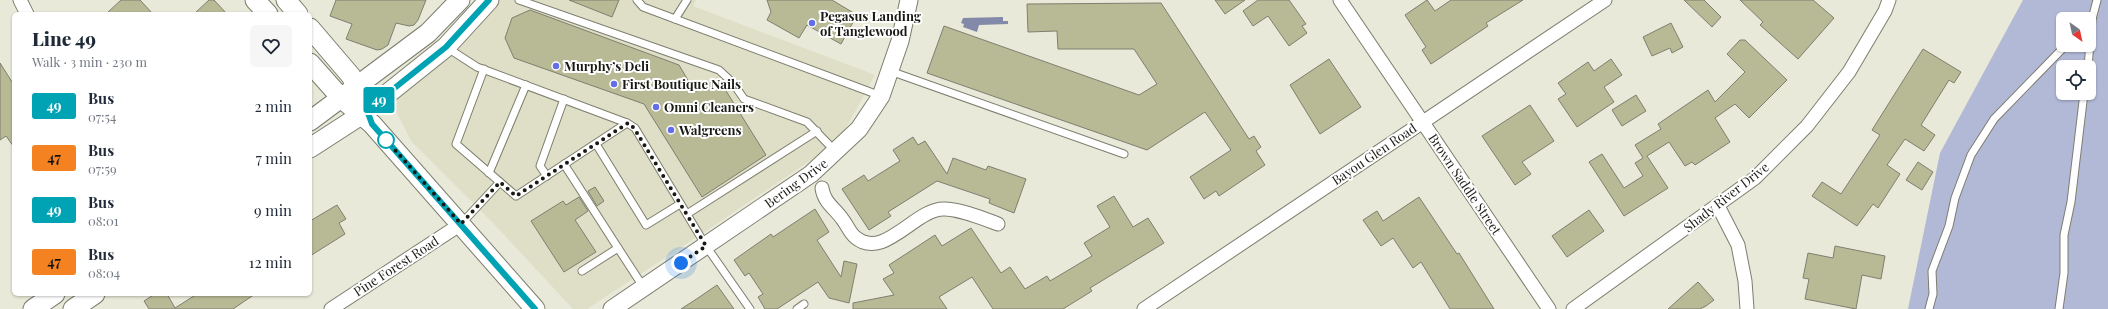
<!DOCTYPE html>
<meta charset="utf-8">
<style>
body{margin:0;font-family:"Playfair Display",serif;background:#f6f6f7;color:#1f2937;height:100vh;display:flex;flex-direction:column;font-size:15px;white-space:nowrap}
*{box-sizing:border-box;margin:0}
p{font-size:13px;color:#747a83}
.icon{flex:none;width:22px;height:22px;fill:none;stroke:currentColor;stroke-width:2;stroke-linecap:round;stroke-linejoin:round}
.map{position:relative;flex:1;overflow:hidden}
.side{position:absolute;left:12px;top:12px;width:300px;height:284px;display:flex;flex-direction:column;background:#fff;border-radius:6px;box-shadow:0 1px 3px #0004}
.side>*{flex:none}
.badge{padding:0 8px;border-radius:3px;font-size:14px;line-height:26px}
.needle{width:26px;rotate:147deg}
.buttons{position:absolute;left:2056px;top:12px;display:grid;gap:8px}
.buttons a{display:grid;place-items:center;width:40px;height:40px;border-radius:6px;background:#fff;box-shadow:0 1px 3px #0004;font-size:20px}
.you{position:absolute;width:20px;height:20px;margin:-10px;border:3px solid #fff;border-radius:50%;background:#1a73e8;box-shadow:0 0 0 6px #1a73e833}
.map>.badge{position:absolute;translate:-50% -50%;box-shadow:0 0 0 2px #fff}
.round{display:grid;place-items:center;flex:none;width:42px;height:42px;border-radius:6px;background:#f6f6f7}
.summary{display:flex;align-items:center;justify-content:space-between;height:68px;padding:0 20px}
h1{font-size:19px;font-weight:800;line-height:30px}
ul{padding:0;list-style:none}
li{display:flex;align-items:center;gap:12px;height:52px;padding:0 20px}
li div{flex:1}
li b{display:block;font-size:15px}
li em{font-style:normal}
li .badge{min-width:44px;font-weight:700;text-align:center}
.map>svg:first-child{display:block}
.built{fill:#dedfc6}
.green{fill:#b2b9d7;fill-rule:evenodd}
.water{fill:#8389a9}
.building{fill:#b8b995;stroke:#7f7f70}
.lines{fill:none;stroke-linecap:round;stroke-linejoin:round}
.service-casing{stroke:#7d7d6e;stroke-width:9}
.minor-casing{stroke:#7d7d6e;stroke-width:15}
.tertiary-casing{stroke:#7d7d6e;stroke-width:19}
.secondary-casing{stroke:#7d7d6e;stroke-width:21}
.service{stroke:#fff;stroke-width:7}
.minor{stroke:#fff;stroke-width:13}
.tertiary{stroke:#fff;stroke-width:17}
.secondary{stroke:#fff;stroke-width:19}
.line-casing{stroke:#fff;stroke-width:9}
.line{stroke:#00a3b4;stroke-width:6}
.walk{stroke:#191a14;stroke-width:4;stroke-dasharray:0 7.2}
.poi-dot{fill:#636ee6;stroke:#fff;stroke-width:1.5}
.stop-dot{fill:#fff;stroke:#00a3b4;stroke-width:2}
.labels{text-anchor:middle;stroke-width:4;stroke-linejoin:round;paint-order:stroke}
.poi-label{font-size:13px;font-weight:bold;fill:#191a14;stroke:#fff;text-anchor:start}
.street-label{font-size:13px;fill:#191a14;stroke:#fff}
</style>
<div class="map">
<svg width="2108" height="309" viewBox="0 0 2108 309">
<rect width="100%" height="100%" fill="#e8e9d8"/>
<!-- built -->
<path class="built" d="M497,0H696L693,6L875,75L846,128L814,158L715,225L587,309H573L495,225L411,141L392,103L459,46Z"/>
<!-- green -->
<path class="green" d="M2023,0H2108V309H1908L1940,153ZM2063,19H2089V45H2063ZM2063,67H2089V93H2063Z"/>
<!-- water -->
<path class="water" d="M1003,17V21H1008V24L979,25L977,32L963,27L964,24L961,23L963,18Z"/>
<!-- building -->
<g class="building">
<path d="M121,0H140L153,14H106Z"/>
<path d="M209,0H214L227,14H194Z"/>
<path d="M336,0H426L418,20L414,25L409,26L396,23L388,45L382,49L377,50L346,39L352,24L330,16Z"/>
<path d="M569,0H619L612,17Z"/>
<path d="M767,0H832L857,15L841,44L807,25L799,38L767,20L771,12Z"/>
<path d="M1215,0H1245L1225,14Z"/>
<path d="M1258,0H1289L1306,24L1302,26L1307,33L1289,46L1268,16L1253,26L1243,11Z"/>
<path d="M1427,0L1435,11L1451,0H1523L1486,23L1488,26L1431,64L1422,50L1426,47L1405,15Z"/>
<path d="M1684,0H1704L1721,17L1712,27Z"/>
<path d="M1740,0H1813L1834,18L1798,59L1760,25L1763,22Z"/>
<path d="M1161,3L1249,139L1254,136L1261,147L1256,151L1265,165L1219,196L1216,191L1204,199L1190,177L1231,150L1205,112L1147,150L927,73L944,26L1139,95L1157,84L1134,49H1058L1057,31L1028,32L1027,4Z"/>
<path d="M530,10L679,65L695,92L718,78L766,155L702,197L644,104L514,58L505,38L512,18Z"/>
<path d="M1671,23L1683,47L1672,53L1670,48L1652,56L1643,37Z"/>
<path d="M1740,40H1745L1787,80L1749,118L1735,104L1715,118L1730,142L1695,165L1692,162L1685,166L1669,142L1647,156L1668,188L1624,216L1589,162L1602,154L1624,188L1643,176L1635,163L1643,158L1635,145L1661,129L1658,124L1708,90L1715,102L1745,72L1727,54Z"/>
<path d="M1923,49L1961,72L1954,83L1949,80L1921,125L1935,135L1924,151L1905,139L1887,165L1900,174L1878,208L1873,204L1857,226L1812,196L1822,182L1841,194L1880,135L1872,130Z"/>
<path d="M1329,59L1361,107L1320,134L1290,85Z"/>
<path d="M1611,59L1622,75L1604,87L1614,102L1577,127L1558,99L1566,94L1558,83L1588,62L1594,71Z"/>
<path d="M0,63L14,85V147L6,136L0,140Z"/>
<path d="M1636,95L1646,111L1622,126L1612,110Z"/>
<path d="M1530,105L1554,141L1522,162L1531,174L1515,185L1482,136Z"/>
<path d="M913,137L918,145L925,141L947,174L953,158L986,170L988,166L1026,179L1014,213L989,203L990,199L937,181L888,212L891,216L869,230L842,189L864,175L868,181L900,161L893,150Z"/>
<path d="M1918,162L1933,172L1922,190L1906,180Z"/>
<path d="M595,187L604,201L597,206L588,191Z"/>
<path d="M1114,196L1133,227L1148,218L1164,243L1090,288L1092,291L1063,309H993L972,277L939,297L947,309H853V303L894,295L883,279L894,273L889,265L935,235L942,246L971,228L1001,273L1010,267L1025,289L1047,276L1050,281L1092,256L1084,243L1110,227L1097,206Z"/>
<path d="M579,197L588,211L575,220L596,252L564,272L531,221L563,201L566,205Z"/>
<path d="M1419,197L1457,254L1459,253L1494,309H1450L1421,262L1413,268L1393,238L1381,246L1363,220L1377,211L1383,221Z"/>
<path d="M337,205L346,219L339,223L345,234L310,256V221Z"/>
<path d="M815,209L829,232L817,240L841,277L844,261L857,264L849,303L829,298L818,282L777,309H765L758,297L763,294L749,273L745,276L734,260L771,234L773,237Z"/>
<path d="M1589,210L1604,231L1567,257L1552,236Z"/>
<path d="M1835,246L1885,256L1881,279L1862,275L1856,309L1805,299L1809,279L1803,278L1808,253L1833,258Z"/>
<path d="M1698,282L1714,300L1706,306L1700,309H1668Z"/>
<path d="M717,285L734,309H681L698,298Z"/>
<path d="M155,294H167L175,308L197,294H255L233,309H149L144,301Z"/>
</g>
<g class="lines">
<!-- service casing -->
<g class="service-casing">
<g id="service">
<path d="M519,0L719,70L733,83L744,99L807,122L835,151"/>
<path d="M637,0L643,7L881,96"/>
<path d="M675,19L687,0"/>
<path d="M446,47L477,67L627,123L635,128L706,246L750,309"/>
<path d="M2088,67L2092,19L2097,0"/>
<path d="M484,69L456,144L516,196L627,123"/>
<path d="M890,71L1124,154"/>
<path d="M596,144L646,225L680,204"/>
<path d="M564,164L618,248"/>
<path d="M489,173L526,85"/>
<path d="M547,176L540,166L564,99"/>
<path d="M687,214L817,131"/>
<path d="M461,224L500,182"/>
<path d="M582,271L618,248L644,288"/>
<path d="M797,309L804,304"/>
<path d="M1929,309L1933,294L1932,271L1949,226L1955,198L1971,155L1994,119L2066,45"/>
<path d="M2059,309L2064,273V235L2071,202L2084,93"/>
</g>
</g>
<!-- minor casing -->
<g class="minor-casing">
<g id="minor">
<path d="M20,0L27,14"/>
<path d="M1340,0L1549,309"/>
<path d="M822,188C824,203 835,208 843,220C847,225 850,233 855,237C884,262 916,207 945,209C963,210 982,218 998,224"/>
<path d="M1718,206L1738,245L1745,281L1747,309"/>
<path d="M331,309L461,224"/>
<path d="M1144,309L1605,0"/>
<path d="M1573,309L1755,178L1807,126L1849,72L1885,11L1889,0"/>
</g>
</g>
<!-- tertiary casing -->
<g class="tertiary-casing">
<path id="tertiary" d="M612,309L811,174L859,129L881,96L900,41L909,0"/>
</g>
<!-- secondary casing -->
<g class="secondary-casing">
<g id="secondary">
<path d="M255,0L268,14"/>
<path d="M286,0L298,14"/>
<path d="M310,28L351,76L363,99"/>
<path d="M310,63L342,99L372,124L535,309"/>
<path d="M310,121L428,33L460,0"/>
<path d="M310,148L361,115L446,47L489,0"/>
<path d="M33,309L55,294"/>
<path d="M73,309L95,294"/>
</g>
</g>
<!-- service -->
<use href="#service" class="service"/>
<!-- minor -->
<use href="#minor" class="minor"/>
<!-- tertiary -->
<use href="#tertiary" class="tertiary"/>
<!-- secondary -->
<use href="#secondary" class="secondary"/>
</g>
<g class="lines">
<!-- line casing -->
<g class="line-casing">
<path id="line" d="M489,0L446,47L367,110L372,124L535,309"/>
</g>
<!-- line -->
<use href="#line" class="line"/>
<!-- walk -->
<path class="walk" d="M386,140L461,224L500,182L516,196L628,123L634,128L706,246L681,263"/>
</g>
<!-- markers -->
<g class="poi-dot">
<circle cx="812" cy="23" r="4"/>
<circle cx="556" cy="66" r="4"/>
<circle cx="614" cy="84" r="4"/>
<circle cx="656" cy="107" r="4"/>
<circle cx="671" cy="130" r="4"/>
</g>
<circle class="stop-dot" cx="386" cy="140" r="8"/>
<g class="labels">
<!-- poi labels -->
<g class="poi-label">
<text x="820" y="21">Pegasus Landing<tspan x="820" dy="15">of Tanglewood</tspan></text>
<text x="564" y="71">Murphy’s Deli</text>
<text x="622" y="89">First Boutique Nails</text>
<text x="664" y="112">Omni Cleaners</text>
<text x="679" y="135">Walgreens</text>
</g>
<!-- street labels -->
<g class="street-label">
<text transform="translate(1374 154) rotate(-34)" y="5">Bayou Glen Road</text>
<text transform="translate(796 183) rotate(-36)" y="5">Bering Drive</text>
<text transform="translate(1465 184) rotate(56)" y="5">Brown Saddle Street</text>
<text transform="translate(1726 197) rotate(-38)" y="5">Shady River Drive</text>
<text transform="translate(396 266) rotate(-33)" y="5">Pine Forest Road</text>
</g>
</g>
</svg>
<div class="buttons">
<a><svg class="needle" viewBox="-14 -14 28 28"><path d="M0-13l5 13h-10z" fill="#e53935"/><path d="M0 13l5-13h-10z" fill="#747a83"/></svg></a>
<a><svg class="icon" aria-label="locate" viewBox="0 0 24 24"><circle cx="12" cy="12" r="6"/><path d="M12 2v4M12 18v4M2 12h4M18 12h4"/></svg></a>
</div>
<div class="you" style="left:681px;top:263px"></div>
<b class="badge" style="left:379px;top:100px;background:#00a3b4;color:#fff">49</b>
<section class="side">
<div class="summary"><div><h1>Line 49</h1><p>Walk · 3 min · 230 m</p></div><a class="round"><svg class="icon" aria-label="heart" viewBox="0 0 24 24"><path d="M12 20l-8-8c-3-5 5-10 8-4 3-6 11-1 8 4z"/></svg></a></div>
<ul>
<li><span class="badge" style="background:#00a3b4;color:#fff">49</span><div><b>Bus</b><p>07:54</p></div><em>2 min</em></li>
<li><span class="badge" style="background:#f58220;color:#111">47</span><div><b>Bus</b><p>07:59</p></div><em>7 min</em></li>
<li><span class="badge" style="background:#00a3b4;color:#fff">49</span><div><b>Bus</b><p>08:01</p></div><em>9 min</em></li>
<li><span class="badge" style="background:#f58220;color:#111">47</span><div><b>Bus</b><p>08:04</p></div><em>12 min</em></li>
</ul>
</section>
</div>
